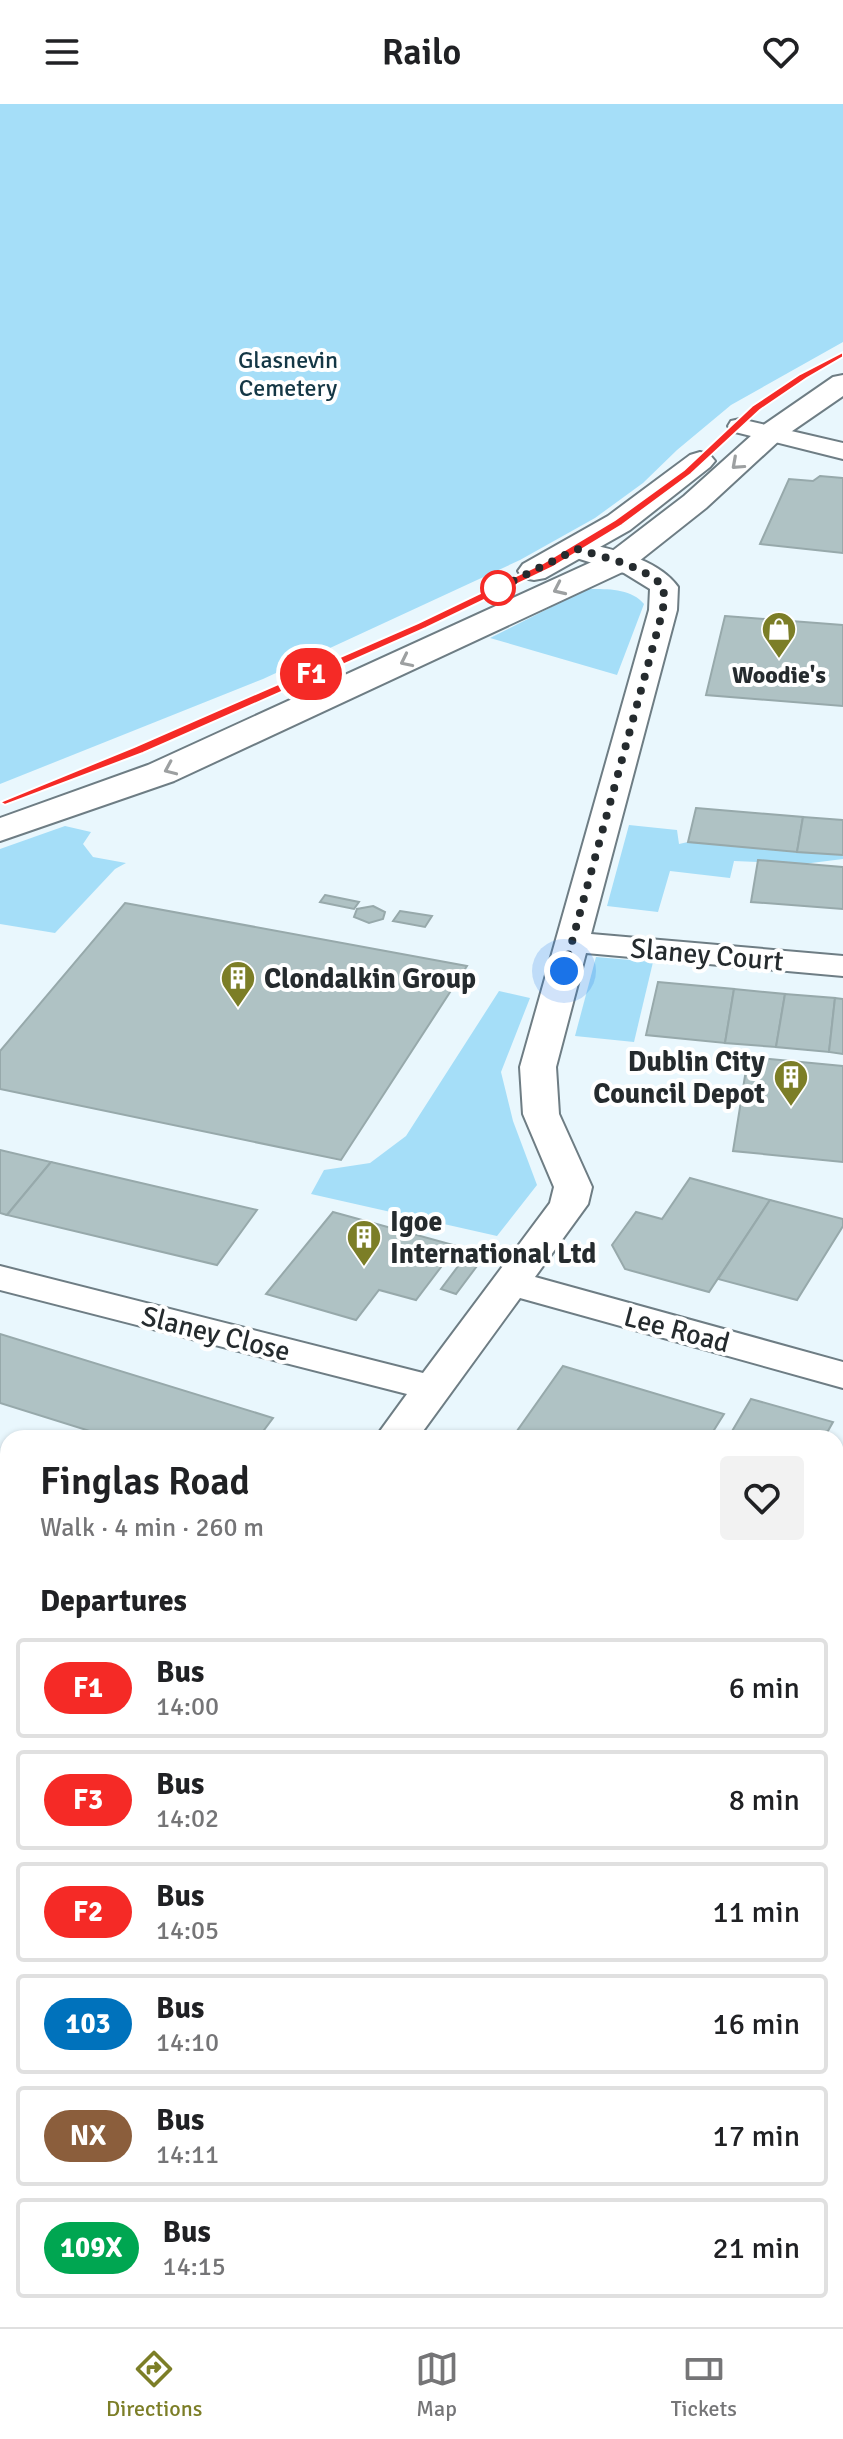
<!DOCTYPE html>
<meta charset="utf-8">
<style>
body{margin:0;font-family:Signika,sans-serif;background:#f2f2f2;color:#202124;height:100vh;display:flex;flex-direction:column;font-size:30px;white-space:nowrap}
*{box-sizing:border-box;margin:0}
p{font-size:26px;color:#757577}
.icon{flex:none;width:44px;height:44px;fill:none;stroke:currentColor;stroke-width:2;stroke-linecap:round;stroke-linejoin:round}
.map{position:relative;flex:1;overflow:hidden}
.drawer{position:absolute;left:0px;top:1326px;width:844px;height:898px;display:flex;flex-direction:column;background:#fff;border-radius:24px 24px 0 0;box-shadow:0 2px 6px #0004}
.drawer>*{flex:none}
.badge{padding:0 16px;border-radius:26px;font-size:28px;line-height:52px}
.you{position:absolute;width:40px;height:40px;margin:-20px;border:6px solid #fff;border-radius:50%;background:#1a73e8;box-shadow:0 0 0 12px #1a73e833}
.map>.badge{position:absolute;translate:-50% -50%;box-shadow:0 0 0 4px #fff}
h2{padding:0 40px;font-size:30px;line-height:72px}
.round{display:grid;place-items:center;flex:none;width:84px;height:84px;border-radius:8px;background:#f2f2f2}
.summary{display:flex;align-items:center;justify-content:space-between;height:136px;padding:0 40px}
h1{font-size:38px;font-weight:600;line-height:60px}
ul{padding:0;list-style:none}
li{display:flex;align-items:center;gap:24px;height:100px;margin:0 16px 12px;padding:0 24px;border:4px solid #e0e0e0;border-radius:8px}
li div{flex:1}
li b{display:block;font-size:30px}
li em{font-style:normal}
li .badge{min-width:88px;font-weight:700;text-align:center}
header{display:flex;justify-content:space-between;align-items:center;height:104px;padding:0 40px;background:#fff;font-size:36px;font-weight:600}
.menu{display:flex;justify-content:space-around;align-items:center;height:112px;border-top:2px solid #e0e0e0;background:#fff;font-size:22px;color:#757577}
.menu a{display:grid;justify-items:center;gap:4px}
.menu .selected{color:#7c7e27}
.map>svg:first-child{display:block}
.green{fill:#a5def8}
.building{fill:#afc2c4;stroke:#97a9ab;stroke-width:2}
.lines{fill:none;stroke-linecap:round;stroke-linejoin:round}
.minor-casing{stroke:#6e7d84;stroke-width:4}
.secondary-casing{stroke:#6e7d84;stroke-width:4}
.minor{fill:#fff;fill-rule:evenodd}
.secondary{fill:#fff;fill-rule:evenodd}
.oneway{stroke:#9da0a1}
.line{fill:#f52a26;stroke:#fff;stroke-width:2}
.walk{stroke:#252b2e;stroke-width:8;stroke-dasharray:0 14.4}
.stop-dot{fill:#fff;stroke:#f52a26;stroke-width:4}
.labels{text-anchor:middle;stroke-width:8;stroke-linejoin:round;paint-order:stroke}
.far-park-label{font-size:24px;fill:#143745;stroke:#fff}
.far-poi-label{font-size:24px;font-weight:bold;fill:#252b2e;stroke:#fff}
.street-label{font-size:28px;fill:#252b2e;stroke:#fff}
.poi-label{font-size:28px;font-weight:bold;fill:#252b2e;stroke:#fff;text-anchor:start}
</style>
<header><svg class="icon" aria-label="menu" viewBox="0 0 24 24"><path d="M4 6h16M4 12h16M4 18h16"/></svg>Railo<svg class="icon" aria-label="heart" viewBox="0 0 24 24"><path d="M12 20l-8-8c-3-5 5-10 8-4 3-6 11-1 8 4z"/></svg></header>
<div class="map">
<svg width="843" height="2223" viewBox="0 0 843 2223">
<rect width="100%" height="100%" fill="#e9f7fd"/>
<!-- green -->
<g class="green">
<path d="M0,0H843V238L731,301L677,346L643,379L595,414L520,456L263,575L0,680Z"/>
<path d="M587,485C606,485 631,484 644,500L617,571L490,534Z"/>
<path d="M629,721L677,726L679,740L688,738L843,751V755L803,760L734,757L730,774L670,767L658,808L607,802Z"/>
<path d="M65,722L91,728L83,740L93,753L126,759L115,765L55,829L0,820V745Z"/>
<path d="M596,853L653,858L634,938L575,932Z"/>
<path d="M499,887L530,894L501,968L513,1017L537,1081L497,1132L311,1090L324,1066L370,1059L406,1032Z"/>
</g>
<!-- building -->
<g class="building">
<path d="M820,372L843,374V449L760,440L789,375L813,377Z"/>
<path d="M725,512L843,521V602L706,591Z"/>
<path d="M696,704L803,713L797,748L688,738Z"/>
<path d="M803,713L843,716V751L797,748Z"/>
<path d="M758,756L843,763V805L751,798Z"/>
<path d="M325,791L359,798L354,805L320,798Z"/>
<path d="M125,799L467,862L341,1056L0,985V947Z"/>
<path d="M373,802L385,808L383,815L369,819L354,813L357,805Z"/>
<path d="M400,807L432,812L425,823L393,817Z"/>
<path d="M658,878L734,885L725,939L646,931Z"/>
<path d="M734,885L785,890L776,943L725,939Z"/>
<path d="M785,890L835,894L829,948L776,943Z"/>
<path d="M835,894L843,895V950L829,948Z"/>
<path d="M748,953L843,962V1058L733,1047Z"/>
<path d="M0,1046L51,1058L7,1111L0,1109Z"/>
<path d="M51,1058L257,1106L217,1161L7,1111Z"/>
<path d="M690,1074L770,1096L709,1188L625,1165L612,1141L636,1108L662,1115Z"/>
<path d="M770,1096L843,1115V1122L797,1196L718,1175Z"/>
<path d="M333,1108L457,1142L416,1196L379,1186L356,1216L266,1190Z"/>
<path d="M471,1145L486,1150L456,1190L441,1185Z"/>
<path d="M0,1230L273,1314L258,1334H112L0,1299Z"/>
<path d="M563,1262L724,1310L709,1334H512Z"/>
<path d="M751,1295L833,1318L824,1334H728Z"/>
<path d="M8,1499V1561L0,1558V1509Z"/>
<path d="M0,1643L8,1646V1726L0,1722Z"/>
<path d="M836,1677L843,1680V1898L836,1914Z"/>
<path d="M836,2101L843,2104V2223H706L709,2216H836Z"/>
<path d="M0,2158L8,2161V2216H157L176,2223H0Z"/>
<path d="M223,2216H306L302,2223H239Z"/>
<path d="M357,2216H520L517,2223H353Z"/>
<path d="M623,2216H709L706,2223H620Z"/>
</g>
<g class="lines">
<!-- minor casing -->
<g class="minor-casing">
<g id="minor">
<path d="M740,315L843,339V355L731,327L728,322L731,317Z"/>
<path d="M577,437C609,445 658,454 678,483L677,506L591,830L843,852V872L586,849L556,963L559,1010L592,1083L588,1100L535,1173L843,1258V1284L520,1194L418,1334H375L407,1290L0,1186V1162L423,1269L550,1099L554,1083L523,1010L520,963L649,506L650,485L624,469L567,451L564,445L567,439Z"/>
<path d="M0,1784L8,1787V1826L0,1823Z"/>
<path d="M8,1835V1881L0,1884V1838Z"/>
<path d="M836,2004L843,2006V2050L836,2048Z"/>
</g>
</g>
<!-- secondary casing -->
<g class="secondary-casing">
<g id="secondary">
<path d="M843,271V292L782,334L706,404L629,465L174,677L0,737V714L148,661L607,451L684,392L762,322L833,273Z"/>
<path d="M700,348L710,351L715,357L710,363L630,426L545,474L534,476L523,474L518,467L523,460L608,412L690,351Z"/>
</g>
</g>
<!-- minor -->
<use href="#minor" class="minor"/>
<!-- secondary -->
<use href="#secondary" class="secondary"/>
</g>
<!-- one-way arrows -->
<defs><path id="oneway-chevron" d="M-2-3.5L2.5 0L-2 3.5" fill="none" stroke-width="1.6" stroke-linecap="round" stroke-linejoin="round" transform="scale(2)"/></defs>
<g class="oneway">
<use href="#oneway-chevron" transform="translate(737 360) rotate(138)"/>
<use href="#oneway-chevron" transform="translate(559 485) rotate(155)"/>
<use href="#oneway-chevron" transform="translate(406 557) rotate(154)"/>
<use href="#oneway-chevron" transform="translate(170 665) rotate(156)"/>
</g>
<!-- line -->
<path class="line" d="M843,248V253L807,274L760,306L691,370L622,421L551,464L426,524L143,649L5,701L0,698L134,643L418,519L543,459L615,416L684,366L752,302L800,270Z"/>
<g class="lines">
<!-- walk -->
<path class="walk" d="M498,484L493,487L577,445C606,454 642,461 664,483L663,506L564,867"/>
</g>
<!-- icons -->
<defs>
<g id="shop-pin" transform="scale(1.8)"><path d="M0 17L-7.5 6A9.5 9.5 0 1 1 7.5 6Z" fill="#7c7e27" stroke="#fff"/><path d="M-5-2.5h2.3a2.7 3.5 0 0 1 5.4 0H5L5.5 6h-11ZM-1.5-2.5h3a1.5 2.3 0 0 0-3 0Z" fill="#fff"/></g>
<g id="building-pin" transform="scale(1.8)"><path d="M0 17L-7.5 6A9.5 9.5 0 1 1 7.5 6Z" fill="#7c7e27" stroke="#fff"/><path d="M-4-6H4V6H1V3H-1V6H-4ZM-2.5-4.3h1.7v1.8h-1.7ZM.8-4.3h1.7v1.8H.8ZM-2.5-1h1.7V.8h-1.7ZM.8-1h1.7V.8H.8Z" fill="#fff"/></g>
</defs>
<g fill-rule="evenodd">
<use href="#shop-pin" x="779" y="525"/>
<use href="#building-pin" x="238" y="874"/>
<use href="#building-pin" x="791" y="973"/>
<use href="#building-pin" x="364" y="1133"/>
</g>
<!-- markers -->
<circle class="stop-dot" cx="498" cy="484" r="16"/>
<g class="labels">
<!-- far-park labels -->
<g class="far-park-label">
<text x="288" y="264">Glasnevin<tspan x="288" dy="28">Cemetery</tspan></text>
</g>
<!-- far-poi labels -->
<g class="far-poi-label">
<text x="779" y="579">Woodie's</text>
</g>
<!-- street labels -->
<g class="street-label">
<text transform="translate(707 850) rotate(5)" y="10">Slaney Court</text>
<text transform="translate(677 1225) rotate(15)" y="10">Lee Road</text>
<text transform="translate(216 1229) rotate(14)" y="10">Slaney Close</text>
</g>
<!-- poi labels -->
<g class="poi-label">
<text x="264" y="884">Clondalkin Group</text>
<text x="765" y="967" text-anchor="end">Dublin City<tspan x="765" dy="32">Council Depot</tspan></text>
<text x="390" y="1127">Igoe<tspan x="390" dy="32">International Ltd</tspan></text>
</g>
</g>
</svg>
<div class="you" style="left:564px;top:867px"></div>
<b class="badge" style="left:311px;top:570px;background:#f52a26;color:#fff">F1</b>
<section class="drawer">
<div class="summary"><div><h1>Finglas Road</h1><p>Walk · 4 min · 260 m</p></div><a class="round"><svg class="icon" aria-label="heart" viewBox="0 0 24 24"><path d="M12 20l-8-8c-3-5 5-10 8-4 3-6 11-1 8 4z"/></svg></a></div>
<h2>Departures</h2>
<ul>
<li><span class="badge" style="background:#f52a26;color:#fff">F1</span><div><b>Bus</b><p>14:00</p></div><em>6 min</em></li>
<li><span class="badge" style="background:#f52a26;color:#fff">F3</span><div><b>Bus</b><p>14:02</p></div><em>8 min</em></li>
<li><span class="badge" style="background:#f52a26;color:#fff">F2</span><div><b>Bus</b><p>14:05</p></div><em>11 min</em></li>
<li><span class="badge" style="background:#0072bc;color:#fff">103</span><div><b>Bus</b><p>14:10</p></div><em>16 min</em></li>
<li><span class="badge" style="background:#8b5e3c;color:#fff">NX</span><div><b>Bus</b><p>14:11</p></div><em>17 min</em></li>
<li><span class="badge" style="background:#00a651;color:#fff">109X</span><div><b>Bus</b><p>14:15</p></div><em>21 min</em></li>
</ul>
</section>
</div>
<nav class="menu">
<a class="selected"><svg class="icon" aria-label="directions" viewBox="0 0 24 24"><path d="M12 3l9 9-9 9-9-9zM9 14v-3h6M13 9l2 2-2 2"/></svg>Directions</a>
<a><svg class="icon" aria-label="map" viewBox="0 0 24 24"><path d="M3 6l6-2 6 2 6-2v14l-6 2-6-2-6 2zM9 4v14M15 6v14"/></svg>Map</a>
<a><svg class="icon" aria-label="tickets" viewBox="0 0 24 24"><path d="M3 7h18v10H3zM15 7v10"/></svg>Tickets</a>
</nav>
